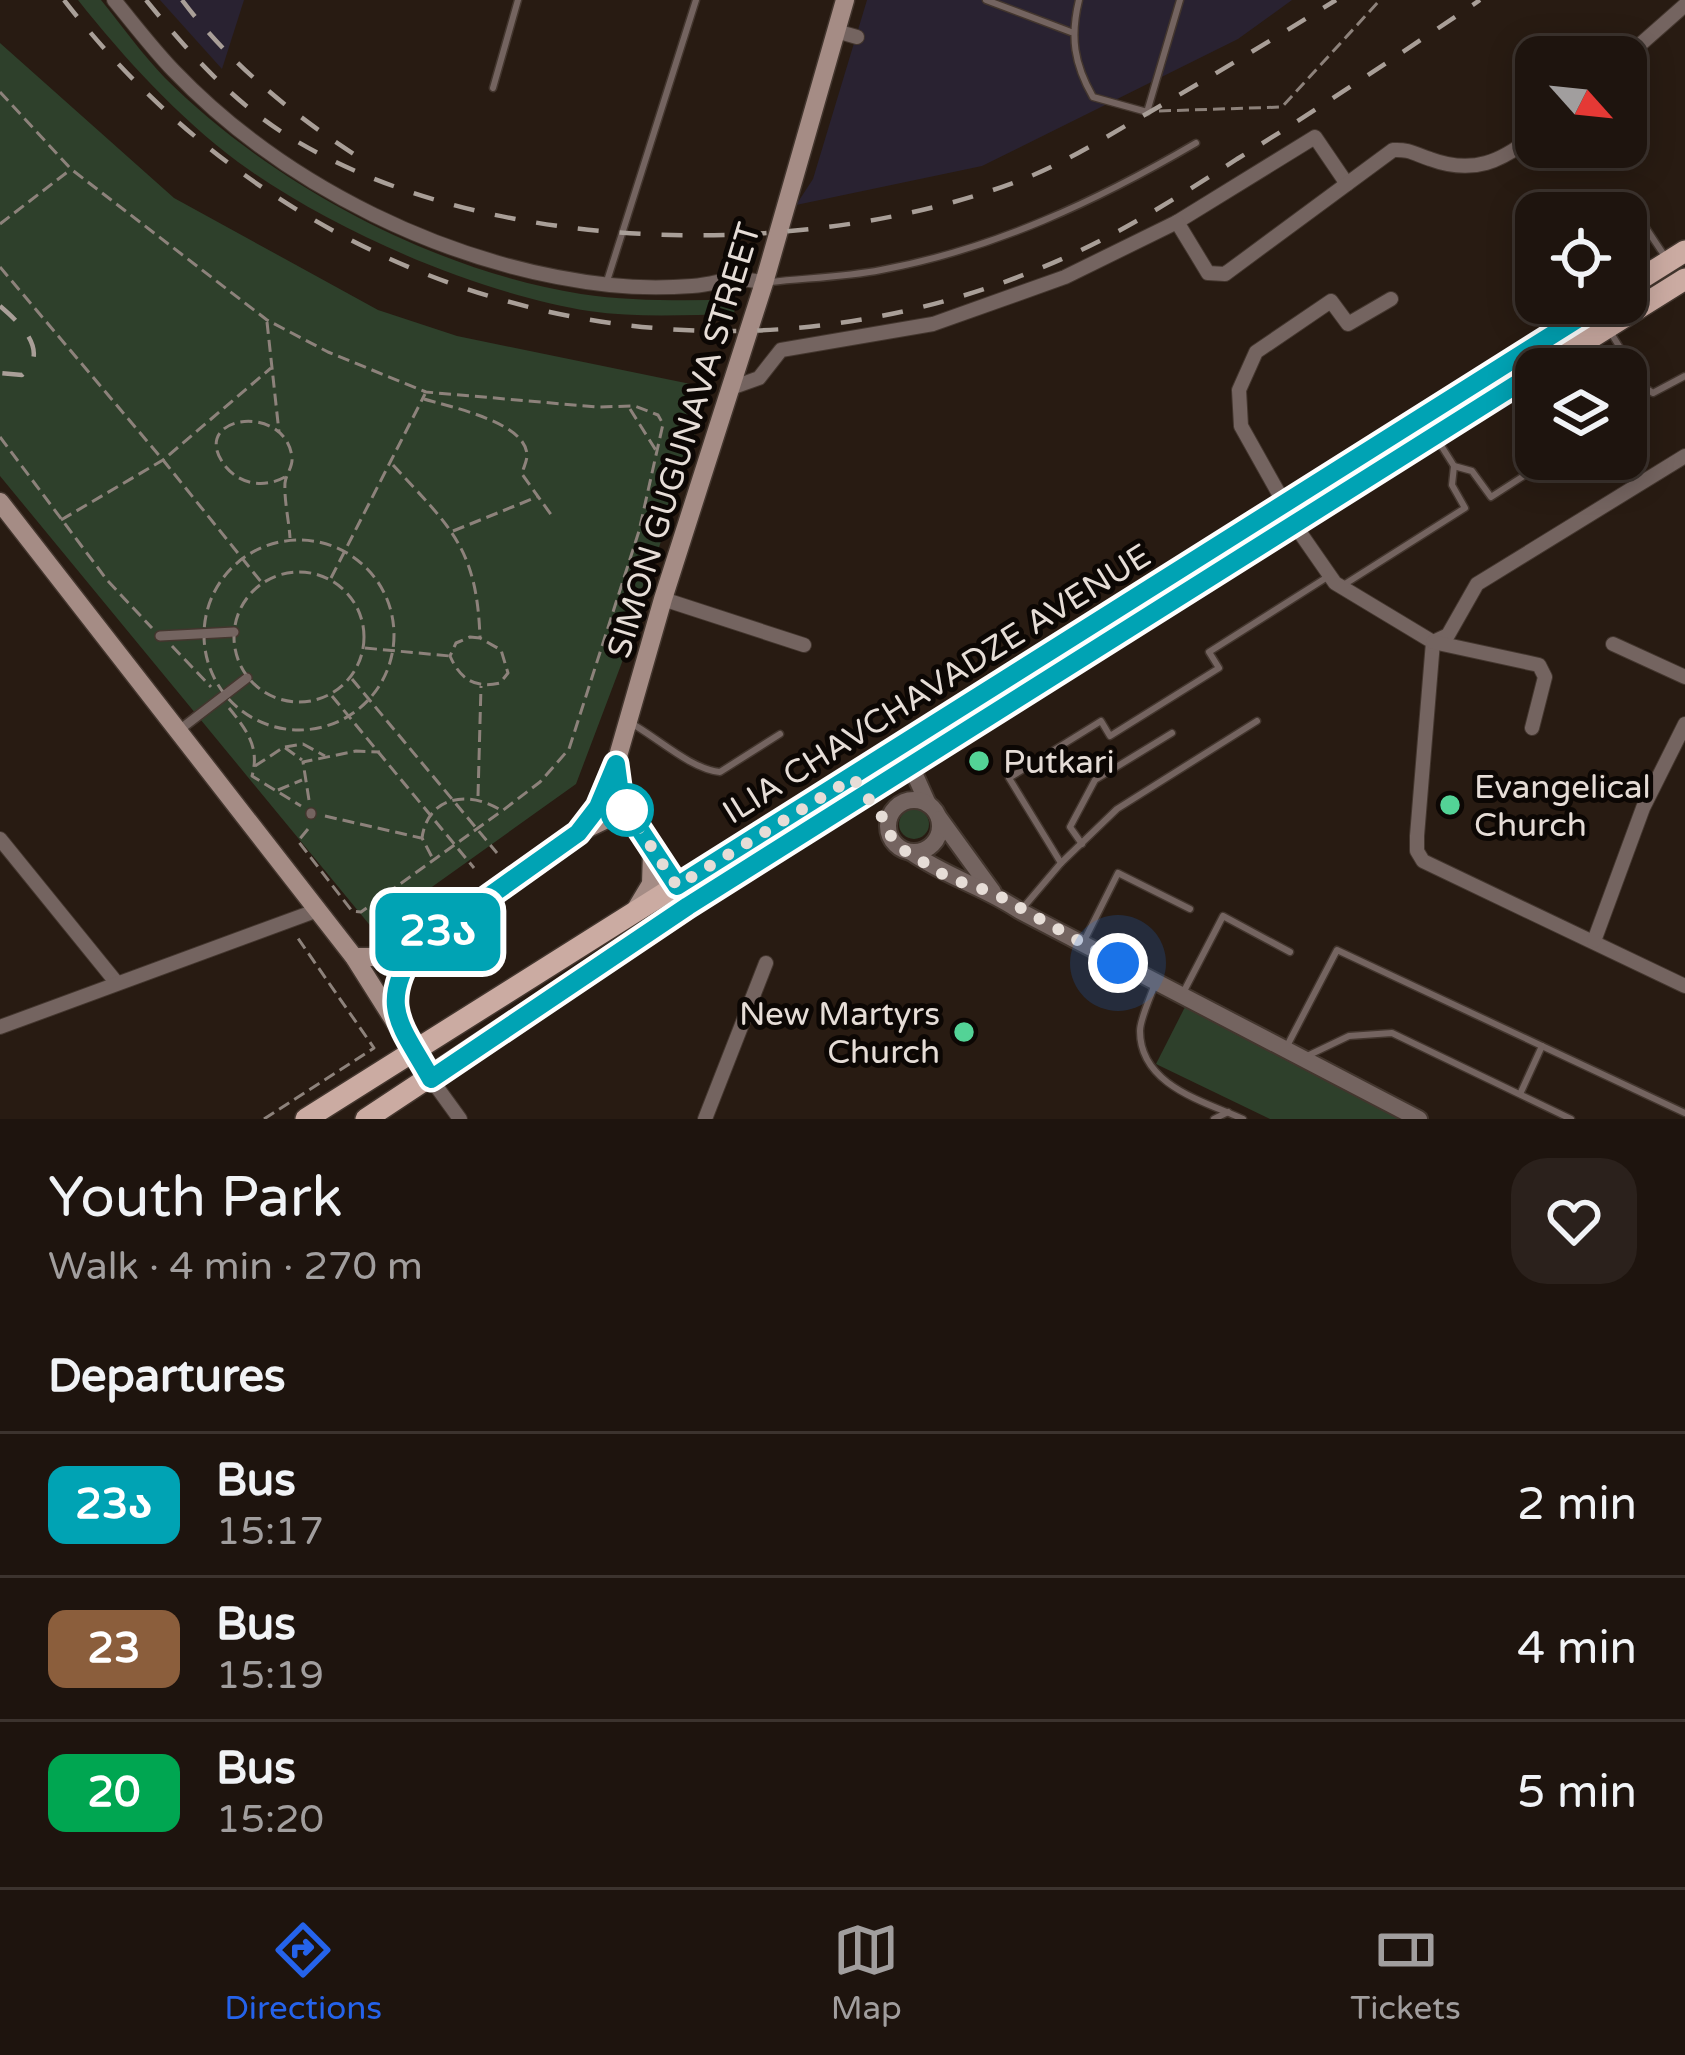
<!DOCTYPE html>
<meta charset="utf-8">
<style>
body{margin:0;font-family:"Varela Round","Noto Sans Georgian",sans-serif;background:#2b211c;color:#f1f3f6;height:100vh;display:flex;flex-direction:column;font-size:45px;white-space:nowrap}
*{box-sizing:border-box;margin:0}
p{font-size:39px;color:#a19e9e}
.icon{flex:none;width:66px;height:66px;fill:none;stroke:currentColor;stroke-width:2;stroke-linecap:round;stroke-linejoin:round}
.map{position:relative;height:1119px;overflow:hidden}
.sheet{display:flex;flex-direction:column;background:#1e140e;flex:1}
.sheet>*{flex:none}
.badge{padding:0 24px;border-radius:18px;font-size:42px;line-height:78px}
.needle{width:78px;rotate:117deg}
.fabs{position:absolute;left:1515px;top:36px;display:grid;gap:24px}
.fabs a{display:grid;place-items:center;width:132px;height:132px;border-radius:24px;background:#1e140e;box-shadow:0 6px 30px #0003,0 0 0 3px #3c332e;font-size:60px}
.you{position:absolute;width:60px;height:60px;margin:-30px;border:9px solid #fff;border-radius:50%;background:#1a73e8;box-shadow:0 0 0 18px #1a73e833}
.map>.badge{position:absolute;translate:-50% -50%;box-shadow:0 0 0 6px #fff}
h2{padding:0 48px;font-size:45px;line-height:108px}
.round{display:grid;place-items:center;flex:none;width:126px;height:126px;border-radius:36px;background:#2b211c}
.head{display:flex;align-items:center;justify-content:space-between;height:204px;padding:0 48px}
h1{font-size:57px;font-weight:600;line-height:90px}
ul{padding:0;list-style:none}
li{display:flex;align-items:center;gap:36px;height:144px;padding:0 48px;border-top:3px solid #3c332e}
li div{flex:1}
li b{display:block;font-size:45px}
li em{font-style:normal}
li .badge{min-width:132px;font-weight:700;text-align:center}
.tab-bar{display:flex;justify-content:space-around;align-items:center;height:168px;border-top:3px solid #3c332e;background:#1e140e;font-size:33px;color:#a19e9e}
.tab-bar a{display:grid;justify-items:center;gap:6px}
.tab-bar .selected{color:#2563eb}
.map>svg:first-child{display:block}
.industrial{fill:#292231}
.green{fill:#2e402b}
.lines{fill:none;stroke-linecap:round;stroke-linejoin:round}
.service-casing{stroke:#43362e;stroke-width:9}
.pedestrian-casing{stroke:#43362e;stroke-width:12}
.minor-casing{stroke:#43362e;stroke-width:16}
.tertiary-casing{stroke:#43362e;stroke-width:20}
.secondary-casing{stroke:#43362e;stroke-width:21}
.primary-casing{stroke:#43362e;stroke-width:24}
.path{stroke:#8d827b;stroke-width:3;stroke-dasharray:12 6;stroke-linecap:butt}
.service{stroke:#746460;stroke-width:6}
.pedestrian{stroke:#746460;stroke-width:9}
.minor{stroke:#746460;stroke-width:14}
.tertiary{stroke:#746460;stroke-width:16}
.secondary{stroke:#a58c85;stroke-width:18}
.primary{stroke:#cbaba2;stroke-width:21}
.rail{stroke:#a99f98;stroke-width:4.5;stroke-dasharray:21 21;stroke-linecap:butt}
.line-casing{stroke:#fff;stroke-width:27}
.line{stroke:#00a3b4;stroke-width:18}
.walk{stroke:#e6ddd7;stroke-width:12;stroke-dasharray:0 21.6}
.poi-dot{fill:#53d396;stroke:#0c0704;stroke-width:4.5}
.stop-dot{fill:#fff;stroke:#00a3b4;stroke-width:6}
.labels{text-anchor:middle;stroke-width:10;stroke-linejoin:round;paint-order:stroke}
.street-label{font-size:33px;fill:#e6ddd7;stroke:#0c0704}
.poi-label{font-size:33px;fill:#e6ddd7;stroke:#0c0704;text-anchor:start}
</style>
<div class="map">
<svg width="1685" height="1119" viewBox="0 0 1685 1119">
<rect width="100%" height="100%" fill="#281b12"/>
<!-- industrial -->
<g class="industrial">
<path d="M160,0H244L222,69Z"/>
<path d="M867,0H1292L1238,39L982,166L796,205L813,179Z"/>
</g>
<!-- green -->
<g class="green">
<path d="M78,0H101C122,26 142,54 165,78C271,184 434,271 581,294C633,302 685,300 736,300L734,314C686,315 637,318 589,311C476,293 331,230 238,162C179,118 124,58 78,0Z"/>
<path d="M0,43L174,198L378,310L457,336L710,388L624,657L576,784L373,929L0,476Z"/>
<circle cx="914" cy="824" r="15"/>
<path d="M1186,1005L1419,1119H1270L1156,1064Z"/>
</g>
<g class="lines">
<!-- service casing -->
<g class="service-casing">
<g id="service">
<path d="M986,0L1071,32"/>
<path d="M1079,0C1070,37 1074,64 1093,97L1147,112L1180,0"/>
<path d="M493,88L518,0"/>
<path d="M1626,198L1666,258"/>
<path d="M607,281L696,0"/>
<path d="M771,282C807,278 845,277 881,270C994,249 1097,201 1196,143"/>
<path d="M1611,333L1644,387L1653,393L1685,376"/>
<path d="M1626,410L1635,405"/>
<path d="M1437,439L1454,466L1472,471L1491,497L1550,459"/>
<path d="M1345,584L1465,508L1452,485L1454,466"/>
<path d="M629,722C657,737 690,769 720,772L780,734"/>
<path d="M1082,844L1070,827L1095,780L1172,733"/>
<path d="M1061,863L1117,809L1257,721"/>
<path d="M1022,909L1061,863L1009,778L1101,721L1110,736L1219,668L1209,652L1329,576"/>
<path d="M1084,941L1118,873L1190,909"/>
<path d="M1154,986C1150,999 1140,1019 1140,1031C1140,1085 1203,1101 1243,1119"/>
<path d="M1183,993L1223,916L1290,952"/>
<path d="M1287,1046L1337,950L1685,1113"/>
<path d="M1305,1057L1349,1036L1392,1033L1571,1119"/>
<path d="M1521,1092L1542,1046"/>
<path d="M1214,1119L1228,1112"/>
</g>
</g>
<!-- pedestrian casing -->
<g class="pedestrian-casing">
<g id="pedestrian">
<path d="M160,636L234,632"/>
<path d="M178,731L247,678"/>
<path d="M311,814V813"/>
</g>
</g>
<!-- minor casing -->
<g class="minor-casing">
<g id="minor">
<path d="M114,0C133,23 152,48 173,70C285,187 449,267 610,285C638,288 665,288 692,286C726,283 727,274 764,283"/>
<path d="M836,31L857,37"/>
<path d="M1626,57L1685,5"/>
<path d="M1177,222L1315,137L1347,184"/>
<path d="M731,388L759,378L781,350L933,324L1065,277L1177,222L1208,273L1225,274L1393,150C1409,149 1415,154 1430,159C1473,175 1501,162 1536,134"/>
<path d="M1283,501L1241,426L1239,390L1256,352L1331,301L1348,324L1391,299"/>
<path d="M1294,524L1335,583L1433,642L1417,836V851L1423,861L1685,986"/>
<path d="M663,599L804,645"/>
<path d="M1433,642L1448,635L1477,584L1685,456"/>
<path d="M1433,642L1539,665L1545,677L1532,728"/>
<path d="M1613,644L1685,677"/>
<path d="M0,839L116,982"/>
<path d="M1594,941L1643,808L1685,724"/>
<path d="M0,1027L318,910"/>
<path d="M431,1079L460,1119"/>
<path d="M705,1119L766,963"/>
</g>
</g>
<!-- tertiary casing -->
<g class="tertiary-casing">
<g id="tertiary">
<path d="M902,746L928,804"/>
<circle cx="914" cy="826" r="26"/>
<path d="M940,819L993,892"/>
<path d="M911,852C946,877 985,887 1020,911L1419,1119"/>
</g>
</g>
<!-- secondary casing -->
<g class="secondary-casing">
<g id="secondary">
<path d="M0,502L354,957L431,1079"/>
<path d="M582,828L598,807L612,774"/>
<path d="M688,906L621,801L616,763L663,599L764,283L845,0"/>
<path d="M636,909L651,884L652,852"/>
<path d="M354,957H381L415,949L578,833L609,818H632"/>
<path d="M394,1016L396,982L415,949"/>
</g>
</g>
<!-- primary casing -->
<g class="primary-casing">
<g id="primary">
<path d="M1626,288L1685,251"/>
<path d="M1541,369L1685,279"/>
<path d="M306,1119L1602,303"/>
<path d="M366,1119L688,906L1536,372"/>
</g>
</g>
<!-- path -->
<g class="path">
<path d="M0,92L71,169L267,320L328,352L426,392L597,407L635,406L658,415L663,424L639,531L569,749L540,782L502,811C470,790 428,795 422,838L434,861"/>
<path d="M1159,111L1282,107L1380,0"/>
<path d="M0,224L70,170"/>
<path d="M0,267L163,460L262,583"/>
<path d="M267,322L279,432"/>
<path d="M424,399C450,407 526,422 527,455C527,462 523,468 522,474L552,516"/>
<path d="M630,409L657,452"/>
<path d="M0,437L107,580L152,628"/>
<path d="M393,465C451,528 477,548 480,638"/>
<path d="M285,477C265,488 241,485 226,467C185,416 285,401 292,457C293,467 286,474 285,483C284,500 289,521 290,538"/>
<path d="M61,520L163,460L271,368"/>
<path d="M453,531L537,497"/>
<circle cx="299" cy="635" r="95"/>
<circle cx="299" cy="637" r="65"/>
<path d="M331,578L425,394"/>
<path d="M470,637L480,638L501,650L508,673L500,683C475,689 460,679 450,656L456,643Z"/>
<path d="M172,646L211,687"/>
<path d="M365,648L450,656"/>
<path d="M352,679L497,853"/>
<path d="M332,696L474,868"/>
<path d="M229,708C247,730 260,748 252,776L301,806"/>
<path d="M285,747L303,744L325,756"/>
<path d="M255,766L284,747L302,760"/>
<path d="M278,790L302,780"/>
<path d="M478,796L481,686"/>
<path d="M309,800L303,762L356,751L380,752"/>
<path d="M325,816L421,838"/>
<path d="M308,829L298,841L352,911L361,912L499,813"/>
<path d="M264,1119L374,1048L295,934"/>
</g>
<!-- service -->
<use href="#service" class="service"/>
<!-- pedestrian -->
<use href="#pedestrian" class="pedestrian"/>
<!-- minor -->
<use href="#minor" class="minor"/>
<!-- tertiary -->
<use href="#tertiary" class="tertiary"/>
<!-- secondary -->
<use href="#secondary" class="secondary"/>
<!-- primary -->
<use href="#primary" class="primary"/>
<!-- rail -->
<g class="rail">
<path d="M64,0C302,308 706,418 1064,258C1125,231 1181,195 1237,159C1320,108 1400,54 1480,0"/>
<path d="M146,0C190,54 237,107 298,142C496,257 809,261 1021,180C1063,164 1102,139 1141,117C1207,79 1272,40 1336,0"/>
<path d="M182,0C229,63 294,116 360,158"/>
<path d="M0,306C20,323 51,352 22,375L0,373"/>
</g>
</g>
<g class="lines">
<!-- line casing -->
<g class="line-casing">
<path id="line" d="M1536,372L688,906L431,1079C402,1026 377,1007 415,949L578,833L598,807L616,764L621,801L677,886L1603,303"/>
</g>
<!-- line -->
<use href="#line" class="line"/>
<!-- walk -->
<path class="walk" d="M627,810L677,886L853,778L888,825L892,840L902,849L949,878L994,893L1118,963"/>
</g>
<!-- markers -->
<g class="poi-dot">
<circle cx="979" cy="761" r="12"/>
<circle cx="1450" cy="805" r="12"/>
<circle cx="964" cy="1032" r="12"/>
</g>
<circle class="stop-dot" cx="627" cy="810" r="24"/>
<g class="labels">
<!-- street labels -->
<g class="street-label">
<text transform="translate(683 440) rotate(-73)" y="12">SIMON GUGUNAVA STREET</text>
<text transform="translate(936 683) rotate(-32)" y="12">ILIA CHAVCHAVADZE AVENUE</text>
</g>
<!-- poi labels -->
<g class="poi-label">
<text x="1003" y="773">Putkari</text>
<text x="1474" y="798">Evangelical<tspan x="1474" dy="38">Church</tspan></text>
<text x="940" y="1025" text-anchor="end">New Martyrs<tspan x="940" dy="38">Church</tspan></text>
</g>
</g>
</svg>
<div class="fabs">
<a><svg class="needle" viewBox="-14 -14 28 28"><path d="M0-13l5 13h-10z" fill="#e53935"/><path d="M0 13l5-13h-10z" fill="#a19e9e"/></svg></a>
<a><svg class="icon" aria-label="locate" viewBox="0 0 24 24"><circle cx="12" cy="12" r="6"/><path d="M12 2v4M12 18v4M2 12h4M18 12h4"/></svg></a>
<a><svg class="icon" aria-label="layers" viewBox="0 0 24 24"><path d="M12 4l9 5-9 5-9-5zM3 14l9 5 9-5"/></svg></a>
</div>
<div class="you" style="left:1118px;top:963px"></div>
<b class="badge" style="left:438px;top:932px;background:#00a3b4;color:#fff">23ა</b>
</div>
<section class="sheet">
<div class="head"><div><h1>Youth Park</h1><p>Walk · 4 min · 270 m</p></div><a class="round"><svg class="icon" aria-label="heart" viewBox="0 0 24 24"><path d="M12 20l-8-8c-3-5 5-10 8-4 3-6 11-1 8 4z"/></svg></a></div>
<h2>Departures</h2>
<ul>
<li><span class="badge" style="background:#00a3b4;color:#fff">23ა</span><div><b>Bus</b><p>15:17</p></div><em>2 min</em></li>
<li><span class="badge" style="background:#8b5e3c;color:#fff">23</span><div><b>Bus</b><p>15:19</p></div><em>4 min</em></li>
<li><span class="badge" style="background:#00a651;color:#fff">20</span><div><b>Bus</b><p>15:20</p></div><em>5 min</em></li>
</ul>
</section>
<nav class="tab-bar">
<a class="selected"><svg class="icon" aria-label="directions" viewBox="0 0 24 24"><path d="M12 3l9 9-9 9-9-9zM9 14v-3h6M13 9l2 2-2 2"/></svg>Directions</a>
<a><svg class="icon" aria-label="map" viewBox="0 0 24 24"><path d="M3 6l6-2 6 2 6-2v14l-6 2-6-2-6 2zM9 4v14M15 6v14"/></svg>Map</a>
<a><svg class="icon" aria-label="tickets" viewBox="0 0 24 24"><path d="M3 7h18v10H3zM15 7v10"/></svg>Tickets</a>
</nav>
